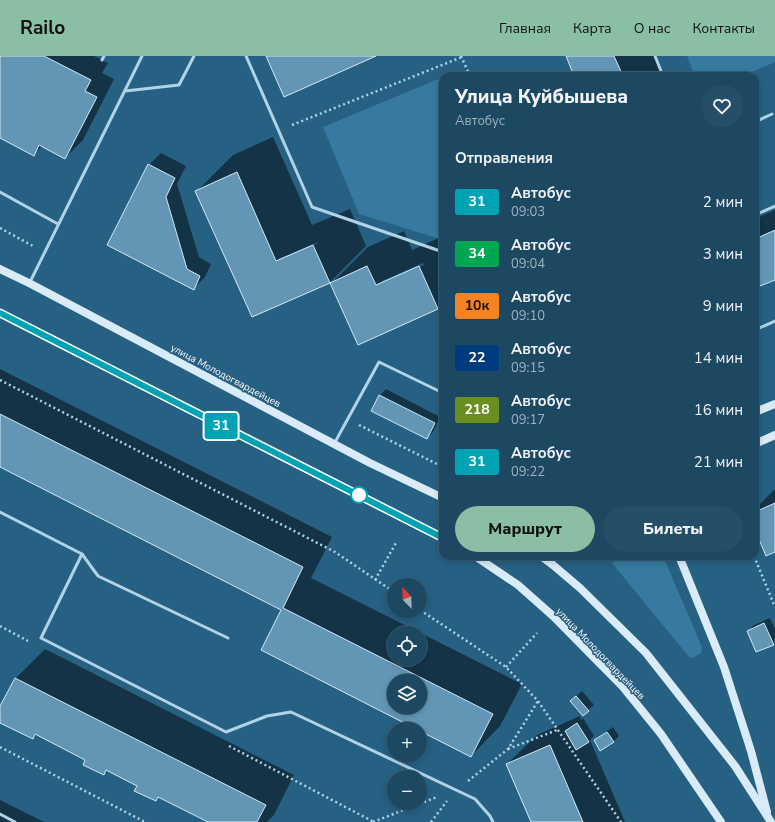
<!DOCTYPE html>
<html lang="ru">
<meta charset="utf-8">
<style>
body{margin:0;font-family:"Nunito Sans",sans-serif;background:#254f68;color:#f1f3f6;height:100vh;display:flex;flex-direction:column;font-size:15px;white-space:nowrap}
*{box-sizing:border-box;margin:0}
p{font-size:13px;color:#a0b2be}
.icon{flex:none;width:22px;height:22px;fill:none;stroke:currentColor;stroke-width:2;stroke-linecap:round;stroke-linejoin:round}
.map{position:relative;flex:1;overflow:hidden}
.drawer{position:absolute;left:439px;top:16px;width:320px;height:488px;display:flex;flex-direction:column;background:#1c4862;border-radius:12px;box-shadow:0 2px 6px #0003,0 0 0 1px #3a6077}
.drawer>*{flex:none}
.badge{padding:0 8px;border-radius:3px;font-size:14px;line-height:26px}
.needle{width:26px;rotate:337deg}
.tools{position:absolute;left:387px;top:522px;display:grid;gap:8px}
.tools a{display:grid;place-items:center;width:40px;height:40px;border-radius:50%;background:#1c4862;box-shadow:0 2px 6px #0003,0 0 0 1px #3a6077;font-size:20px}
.map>.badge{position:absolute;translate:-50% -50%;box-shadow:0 0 0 2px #fff}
h2{padding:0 16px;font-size:15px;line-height:36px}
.round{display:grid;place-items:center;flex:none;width:42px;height:42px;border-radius:21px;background:#254f68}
.summary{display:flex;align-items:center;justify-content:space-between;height:68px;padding:0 16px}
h1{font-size:19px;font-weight:800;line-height:30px}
.cta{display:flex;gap:8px;margin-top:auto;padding:8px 16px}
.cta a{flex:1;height:46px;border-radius:24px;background:#8abfa5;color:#111;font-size:16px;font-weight:800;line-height:46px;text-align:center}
.cta a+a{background:#254f68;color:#f1f3f6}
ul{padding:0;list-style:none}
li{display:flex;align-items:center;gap:12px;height:52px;padding:0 16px}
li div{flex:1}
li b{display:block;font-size:15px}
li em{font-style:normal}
li .badge{min-width:44px;font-weight:700;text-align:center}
header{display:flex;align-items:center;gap:24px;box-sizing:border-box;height:56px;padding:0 20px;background:#8abfa5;color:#111}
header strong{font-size:19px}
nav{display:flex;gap:22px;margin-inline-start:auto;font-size:14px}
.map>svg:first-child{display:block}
.green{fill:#37799f}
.shadow{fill:#0007;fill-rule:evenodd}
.building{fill:#6396b5;stroke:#d3e9f6;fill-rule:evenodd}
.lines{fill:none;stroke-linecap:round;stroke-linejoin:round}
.path{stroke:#b0d3e7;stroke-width:2.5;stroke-dasharray:2 3;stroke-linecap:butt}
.service{stroke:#b0d3e7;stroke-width:3}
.secondary{stroke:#d9ebf6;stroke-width:8}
.line-casing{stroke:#fff;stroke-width:9}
.line{stroke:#00a3b4;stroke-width:6}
.stop-dot{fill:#fff;stroke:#00a3b4;stroke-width:2}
.labels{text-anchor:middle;stroke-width:3;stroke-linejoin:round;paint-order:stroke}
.street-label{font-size:10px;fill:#fff;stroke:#266083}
</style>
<header>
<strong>Railo</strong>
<nav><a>Главная</a><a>Карта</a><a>О нас</a><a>Контакты</a></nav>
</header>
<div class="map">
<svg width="775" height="766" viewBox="0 0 775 766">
<rect width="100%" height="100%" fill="#266083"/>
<!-- green -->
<g class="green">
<path d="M687,0H775V6L743,20H695Z"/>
<path d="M443,21V184L359,158L323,71Z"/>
<path d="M619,500H663L702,591L701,597L692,602L689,601L612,507Z"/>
</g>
<!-- shadow -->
<g class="shadow">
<path d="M0,0H94L108,7L102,17L114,23L83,84L65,102L42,90L34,98L0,81Z"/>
<path d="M567,0H656L665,20H575Z"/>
<path d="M273,81L312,169L350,153L366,190L330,226L252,260L197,135L233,99ZM318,186V187L278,205V203Z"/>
<path d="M161,97L186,110L177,128L199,201L211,208L205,221L193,233L149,109Z"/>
<path d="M775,154V223L755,231V163Z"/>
<path d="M404,175L412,194L443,180V262L439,252L359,287L332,227L368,191ZM423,207L424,209L382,228V225Z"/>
<path d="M0,313L332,481L311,522L522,628L500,670L471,700L420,674V673H418L283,553L0,410ZM394,577H420V603H394ZM394,625H420V651H394Z"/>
<path d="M386,333L440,361L433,376L427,382L372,354L380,339Z"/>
<path d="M775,433V495L755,472V453Z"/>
<path d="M770,562L775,573V586L773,588L748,575L754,569Z"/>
<path d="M45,593L294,719L274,759L267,766H209L159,740L156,744L138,729L108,714L103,718L87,703L37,678L33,682L0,665V653L15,623Z"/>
<path d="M582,635L594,649L588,654L571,645Z"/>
<path d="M580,660L581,664L583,662L594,680L590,684L625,766H532L507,708L537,679Z"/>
<path d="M613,671L619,680L613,686L595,684L601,679Z"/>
<path d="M0,744L44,766H0Z"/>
</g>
<!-- building -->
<g class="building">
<path d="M0,0H44L91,24L85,35L97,41L65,103L39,89L34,100L0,82Z"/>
<path d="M266,0H376L284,41Z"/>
<path d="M566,0H614L623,20H574Z"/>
<path d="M148,108L175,122L166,141L187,213L200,220L194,234L107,189Z"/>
<path d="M237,116L276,205L313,189L330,227L252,261L195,135Z"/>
<path d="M775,174V224L755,232V183Z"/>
<path d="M367,210L376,229L419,210L438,253L443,251V264L438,253L358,289L330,227Z"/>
<path d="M379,339L435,367L427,383L371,355Z"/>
<path d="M0,358L303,511L283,552L493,658L471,701L420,675V673H416L261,594L281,554L0,411ZM394,625H420V651H394Z"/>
<path d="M775,447V496L766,500L755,474V456Z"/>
<path d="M764,567L774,589L756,596L747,575Z"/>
<path d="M15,622L266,749L257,766H208L158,741L156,745L134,735L137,730L106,714L104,719L83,709L85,704L35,678L33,683L0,667V650Z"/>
<path d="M576,640L589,655L583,660L570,645Z"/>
<path d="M577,667L589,686L576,694L565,675Z"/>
<path d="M607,676L614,686L600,695L594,684Z"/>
<path d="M550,689L583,766H531L506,708Z"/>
</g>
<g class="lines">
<!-- path -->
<g class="path">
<path d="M461,0L470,20"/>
<path d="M292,69L462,1"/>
<path d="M0,172L33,190"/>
<path d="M0,324L335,496L394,536"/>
<path d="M359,369L443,411"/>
<path d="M754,500L775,551"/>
<path d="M609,504L613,500"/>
<path d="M375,524L397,485"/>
<path d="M420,554L506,611L538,645L621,766"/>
<path d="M0,570L28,585"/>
<path d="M506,611L537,577"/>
<path d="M229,690L374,766"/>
<path d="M0,691L145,766"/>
<path d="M508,693L557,674"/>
<path d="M468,725L508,693L538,645"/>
<path d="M373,766L437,741"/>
<path d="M431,766L447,745"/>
</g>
<!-- service -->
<g class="service">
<path d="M246,0L312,151L443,196"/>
<path d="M655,0L663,20"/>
<path d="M102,4L104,0"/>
<path d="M125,35L179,29L194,0"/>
<path d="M755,66L772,58"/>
<path d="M0,136L58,168"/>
<path d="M755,159L775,150"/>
<path d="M30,226L142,0"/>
<path d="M755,274L775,265"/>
<path d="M334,388L379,306L443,337"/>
<path d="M0,456L82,498L41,582L226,676L267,660L291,656L475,743L490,760L493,766"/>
<path d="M82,498L98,520L228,582"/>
<path d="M0,758L15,766"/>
</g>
<!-- secondary -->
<g class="secondary">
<path d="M0,213L29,227L370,407L443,442"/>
<path d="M0,257L443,482"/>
<path d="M755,356L775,348"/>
<path d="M755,388L775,379"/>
<path d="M475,500L518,529L553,560L623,631L661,678L721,766"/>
<path d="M541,500L553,509L580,532L646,597L735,710L771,766"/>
<path d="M679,500L724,611L751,695L767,756"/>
</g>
</g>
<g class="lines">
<!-- line casing -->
<g class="line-casing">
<path id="line" d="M0,257L443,482"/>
</g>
<!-- line -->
<use href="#line" class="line"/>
</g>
<!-- markers -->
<circle class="stop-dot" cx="359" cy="439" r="8"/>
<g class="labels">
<!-- street labels -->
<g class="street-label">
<text transform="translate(226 319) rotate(28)" y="4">улица Молодогвардейцев</text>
<text transform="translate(601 597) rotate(46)" y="4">улица Молодогвардейцев</text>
</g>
</g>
</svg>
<div class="tools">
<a><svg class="needle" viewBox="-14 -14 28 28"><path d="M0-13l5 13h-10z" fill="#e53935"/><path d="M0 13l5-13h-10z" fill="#a0b2be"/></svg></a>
<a><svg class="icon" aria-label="locate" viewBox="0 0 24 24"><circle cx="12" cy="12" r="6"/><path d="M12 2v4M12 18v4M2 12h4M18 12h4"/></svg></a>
<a><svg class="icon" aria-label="layers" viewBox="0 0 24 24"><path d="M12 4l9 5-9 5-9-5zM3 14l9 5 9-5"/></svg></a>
<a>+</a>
<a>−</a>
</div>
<b class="badge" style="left:221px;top:370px;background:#00a3b4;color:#fff">31</b>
<section class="drawer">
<div class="summary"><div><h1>Улица Куйбышева</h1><p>Автобус</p></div><a class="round"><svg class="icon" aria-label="heart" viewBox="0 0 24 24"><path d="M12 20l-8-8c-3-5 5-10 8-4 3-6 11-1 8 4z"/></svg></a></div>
<h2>Отправления</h2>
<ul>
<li><span class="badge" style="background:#00a3b4;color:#fff">31</span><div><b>Автобус</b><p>09:03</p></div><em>2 мин</em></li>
<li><span class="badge" style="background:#00a651;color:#fff">34</span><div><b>Автобус</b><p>09:04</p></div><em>3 мин</em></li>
<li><span class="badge" style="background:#f58220;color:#111">10к</span><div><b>Автобус</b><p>09:10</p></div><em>9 мин</em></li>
<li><span class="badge" style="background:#003b80;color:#fff">22</span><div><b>Автобус</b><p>09:15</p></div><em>14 мин</em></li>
<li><span class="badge" style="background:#6b8e23;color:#fff">218</span><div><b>Автобус</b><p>09:17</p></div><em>16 мин</em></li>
<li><span class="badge" style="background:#00a3b4;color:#fff">31</span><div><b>Автобус</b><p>09:22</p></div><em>21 мин</em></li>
</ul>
<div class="cta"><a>Маршрут</a><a>Билеты</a></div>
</section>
</div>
